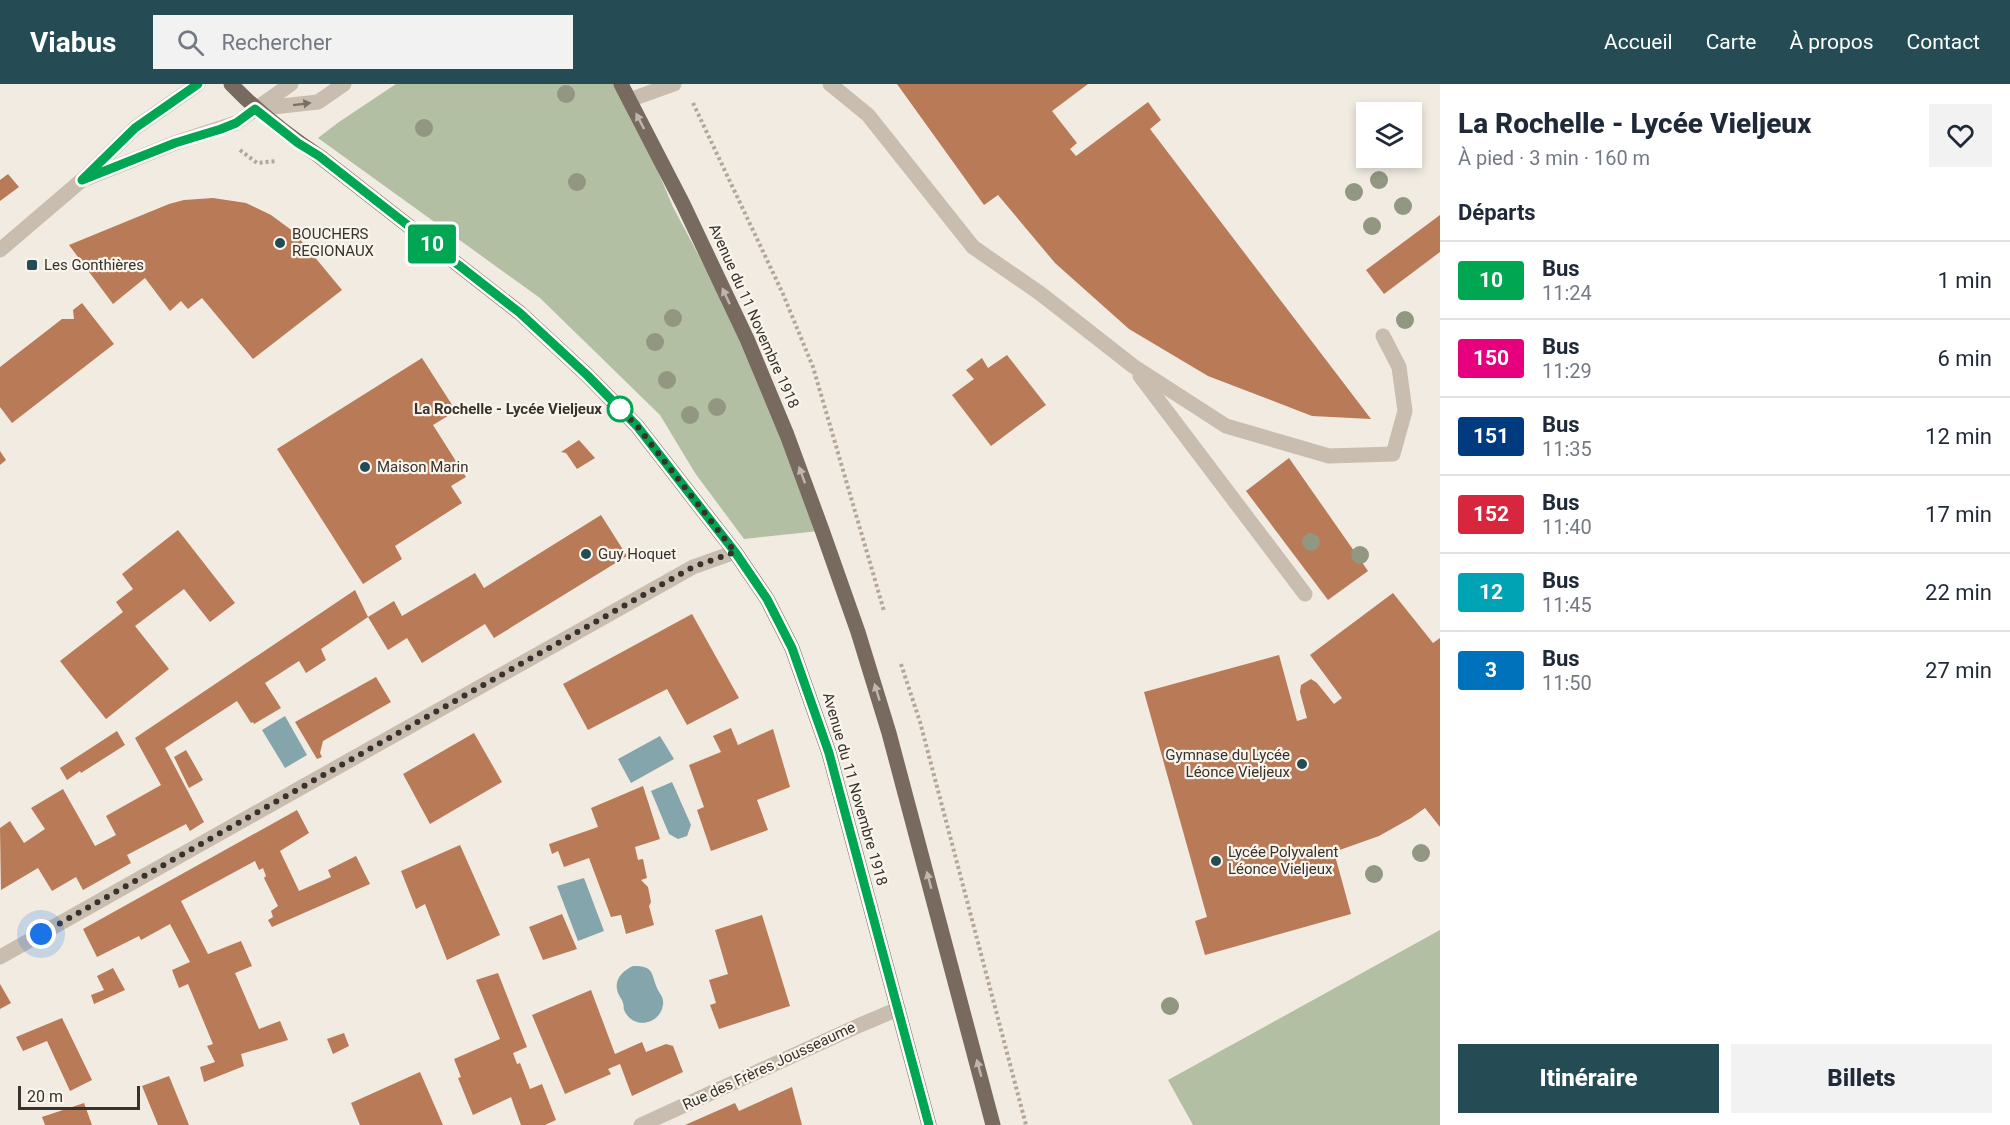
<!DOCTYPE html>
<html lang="fr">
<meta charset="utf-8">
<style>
body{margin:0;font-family:Roboto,sans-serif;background:#f2f2f3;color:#1f2937;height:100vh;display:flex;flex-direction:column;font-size:22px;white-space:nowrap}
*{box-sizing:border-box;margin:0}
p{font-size:20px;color:#747a83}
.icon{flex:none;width:33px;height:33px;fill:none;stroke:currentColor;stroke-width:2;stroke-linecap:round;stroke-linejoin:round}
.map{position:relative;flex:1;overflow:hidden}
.details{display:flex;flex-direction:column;background:#fff;width:570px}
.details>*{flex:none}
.badge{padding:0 12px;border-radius:4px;font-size:21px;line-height:39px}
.tools{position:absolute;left:1356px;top:18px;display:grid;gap:12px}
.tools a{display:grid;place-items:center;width:66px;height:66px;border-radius:0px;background:#fff;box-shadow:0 3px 9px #0003;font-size:30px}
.scale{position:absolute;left:18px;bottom:15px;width:122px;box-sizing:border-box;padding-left:6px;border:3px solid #38312c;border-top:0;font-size:16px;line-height:21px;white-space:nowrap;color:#38312c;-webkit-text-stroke:4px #f9f5ed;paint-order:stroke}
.you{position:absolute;width:30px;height:30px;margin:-15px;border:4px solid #fff;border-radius:50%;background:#1a73e8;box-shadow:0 0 0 9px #1a73e833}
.map>.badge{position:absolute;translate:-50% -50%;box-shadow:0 0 0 3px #fff}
h2{padding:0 18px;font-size:22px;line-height:54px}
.round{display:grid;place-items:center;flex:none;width:63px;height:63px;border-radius:0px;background:#f2f2f3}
.headline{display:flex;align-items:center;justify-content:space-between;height:102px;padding:0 18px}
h1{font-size:28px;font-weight:800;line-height:45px}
.action{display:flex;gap:12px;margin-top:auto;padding:12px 18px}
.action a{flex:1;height:69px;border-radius:0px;background:#254c55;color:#fff;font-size:24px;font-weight:800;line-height:69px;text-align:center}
.action a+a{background:#f2f2f3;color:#1f2937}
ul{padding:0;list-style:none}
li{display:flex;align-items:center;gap:18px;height:78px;padding:0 18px;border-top:2px solid #e0e1e3}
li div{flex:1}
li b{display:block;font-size:22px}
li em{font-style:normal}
li .badge{min-width:66px;font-weight:700;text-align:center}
header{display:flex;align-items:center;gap:36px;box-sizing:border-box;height:84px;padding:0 30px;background:#254c55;color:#fff}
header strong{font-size:28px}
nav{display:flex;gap:33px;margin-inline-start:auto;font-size:21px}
.search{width:420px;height:54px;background:#f2f2f3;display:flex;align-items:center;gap:15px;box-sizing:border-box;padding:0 21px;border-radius:0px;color:#747a83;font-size:22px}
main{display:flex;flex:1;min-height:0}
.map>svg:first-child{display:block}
.green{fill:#b2bfa2}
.water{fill:#83a5ab}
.building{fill:#b97a57}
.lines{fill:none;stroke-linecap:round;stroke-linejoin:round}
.path{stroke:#b4a798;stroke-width:4;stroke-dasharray:3 3;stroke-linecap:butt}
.service{stroke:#c8bdae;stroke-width:15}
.minor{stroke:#c8bdae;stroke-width:15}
.tertiary{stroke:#c8bdae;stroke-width:15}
.primary{stroke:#786a5e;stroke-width:15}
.tree{fill:#919781}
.oneway{fill:#797066}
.oneway2{fill:#bfb6ad}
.line-casing{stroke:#fff;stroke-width:14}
.line{stroke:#00a651;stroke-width:9}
.walk{stroke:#38312c;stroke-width:6;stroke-dasharray:0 10.8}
.poi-dot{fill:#254c55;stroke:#f9f5ed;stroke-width:2}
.stop-dot{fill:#fff;stroke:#00a651;stroke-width:3}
.labels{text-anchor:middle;stroke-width:4.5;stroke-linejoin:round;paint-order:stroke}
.poi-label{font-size:15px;fill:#38312c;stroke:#f9f5ed;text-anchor:start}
.street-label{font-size:15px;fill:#38312c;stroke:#f9f5ed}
.stop-label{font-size:15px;font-weight:bold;fill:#38312c;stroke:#f9f5ed;text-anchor:end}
</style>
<header>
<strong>Viabus</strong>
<div class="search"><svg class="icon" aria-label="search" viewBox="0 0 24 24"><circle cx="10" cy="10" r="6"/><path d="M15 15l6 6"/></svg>Rechercher</div>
<nav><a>Accueil</a><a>Carte</a><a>À propos</a><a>Contact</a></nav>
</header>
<main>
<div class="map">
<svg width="1440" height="1041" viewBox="0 0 1440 1041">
<rect width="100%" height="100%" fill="#f1ebe1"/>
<!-- green -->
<g class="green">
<path d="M396,0H621L673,123L741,251L819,447L744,455L695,389L660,331L540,214L318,54L339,38Z"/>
<path d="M1440,846V1041H1193L1168,996Z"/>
</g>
<!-- water -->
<g class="water">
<path d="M285,632L307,671L285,684L262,646Z"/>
<path d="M660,652L674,675L631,699L618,675Z"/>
<path d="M672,698L691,741L687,752L678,755L669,750L651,707Z"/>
<path d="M584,794L604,847L578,857L557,802Z"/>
<path d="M633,882C654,882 651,889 657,904C660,911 664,913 663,921C660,940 635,946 625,928C622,921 625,926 623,919C622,915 621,915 619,911C612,897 622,887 633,882Z"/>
</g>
<!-- building -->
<g class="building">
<path d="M897,0H1088L1052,27L1077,59L1070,65L1076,72L1148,18L1161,36L1150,45L1371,335L1312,332L1208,292L1129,245L1055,179L998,111L984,121Z"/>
<path d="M8,90L19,103L0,117V96Z"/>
<path d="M213,114L246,119L271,131L294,148L342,206L253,275L202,214L188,225L181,217L170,227L145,194L113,220L69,161L169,120L184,116Z"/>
<path d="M1440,131V168L1384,210L1366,186Z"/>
<path d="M82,219L114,260L12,339L0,323V283L62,235H74L73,226Z"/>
<path d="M1007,271L1046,321L991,362L952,311L974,295L966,286L982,274L988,284Z"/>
<path d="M422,274L456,327L433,341L466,393L451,402L462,419L395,462L402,475L363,500L277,365Z"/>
<path d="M579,356L595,374L577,385L566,369L561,368Z"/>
<path d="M0,367L6,376L0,381Z"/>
<path d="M1289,374L1368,487L1328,516L1246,407Z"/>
<path d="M601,431L627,472L494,554L485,540L422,579L407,554L388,566L368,533L394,517L402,532L475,489L484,504Z"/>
<path d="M178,446L235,519L210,538L184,505L135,542L169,585L106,635L60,577L123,528L116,518L133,505L122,490Z"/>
<path d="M355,506L368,533L321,565L326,576L306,589L299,577L265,599L281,624L254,640L253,638L251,639L237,617L165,664L204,738L190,747L186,740L127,771L131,779L83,806L76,793L52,807L38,784L1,806L0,744L10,737L24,759L45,745L31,724L63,705L95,762L116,751L106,732L161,701L135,654Z"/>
<path d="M1393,509L1433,559L1440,554V743L1425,724L1411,734L1379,752L1334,768L1351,830L1205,871L1195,837L1207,833L1144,608L1279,571L1297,637L1307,634L1300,608L1301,601L1311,595L1317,599L1334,620L1342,614L1310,571Z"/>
<path d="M692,530L739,614L687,641L667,605L588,646L563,600Z"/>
<path d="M376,593L391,618L323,657L320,669L322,673L317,675L295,638Z"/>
<path d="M731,644L738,661L773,645L790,703L757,716L768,746L711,767L697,726L704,723L689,681L721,668L713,652Z"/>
<path d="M117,647L125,661L81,689L80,687L67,696L60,684Z"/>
<path d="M474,649L502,698L430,740L403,690Z"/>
<path d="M186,666L203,696L189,704L174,673Z"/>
<path d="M643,702L660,755L635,763L638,776L643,775L647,794L641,796L648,803L651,818L649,822L654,841L626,850L621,831L611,833L589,774L564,783L558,767L552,770L549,760L598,743L591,724Z"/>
<path d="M297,726L309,749L280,767L299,807L331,793L328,786L356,772L370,800L272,843L268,836L273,833L271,827L278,822L264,794L266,792L263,784L259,786L255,777L181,817L208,870L241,857L252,882L235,889L259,945L280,937L288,956L241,970L244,982L204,998L200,983L215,978L207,962L213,960L188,900L179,904L172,886L190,878L170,840L141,856L139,852L97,873L83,845Z"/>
<path d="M460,761L500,851L447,876L425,820L416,825L401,787Z"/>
<path d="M562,830L577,865L543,876L529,843Z"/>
<path d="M762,831L790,922L719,945L710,921L716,919L709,896L728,890L715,846Z"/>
<path d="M113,884L125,906L94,920L91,911L104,906L97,892Z"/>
<path d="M498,889L527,963L513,969L517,980L520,979L530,1005L542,1000L556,1036L545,1041H521L511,1013L473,1031L458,994L461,993L454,975L500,955L476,896Z"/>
<path d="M0,900L11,919L0,925Z"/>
<path d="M591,906L615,970L642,958L646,968L666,960L673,962L683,988L632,1012L620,980L608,985L611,990L565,1010L532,931Z"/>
<path d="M62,934L92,996L70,1007L47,957L23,967L16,953Z"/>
<path d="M344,949L349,962L333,970L327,955Z"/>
<path d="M420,988L443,1041H360L351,1019Z"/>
<path d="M169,992L189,1041H158L142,1002Z"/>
<path d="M792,1003L802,1041H685L735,1019L739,1027Z"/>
<path d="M84,1019L92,1041H45L42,1033Z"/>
</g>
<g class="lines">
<!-- path -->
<g class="path">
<path d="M693,19L783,210L813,283L884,527"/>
<path d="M240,66L257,79L276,77"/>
<path d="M901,580L920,638L1026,1041"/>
</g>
<!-- service -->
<g class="service">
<path d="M830,0L868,31L973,163L1041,210L1133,282L1226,342L1329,372L1393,370L1405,327L1399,283L1383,252"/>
<path d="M629,16L674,0"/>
<path d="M255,25L318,18L344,0"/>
<path d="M1140,292L1305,510"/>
</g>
<!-- minor -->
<g class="minor">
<path d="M0,873L693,483L735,468"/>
<path d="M641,1041L860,941L898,925"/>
</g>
<!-- tertiary -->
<g class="tertiary">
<path d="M88,94L175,59L236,39L291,0"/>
<path d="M0,166L82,96L135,44L198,0"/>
</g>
<!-- primary -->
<g class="primary">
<path d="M231,0C258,28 287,51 319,72L520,229L588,292L637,342L735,468L767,515L792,564L829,669L929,1041"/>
<path d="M621,0L683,120L747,255L787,351L822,446L858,548L889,649L993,1041"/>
</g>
</g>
<!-- trees -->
<g class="tree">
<circle cx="566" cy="10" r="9"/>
<circle cx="424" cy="44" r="9"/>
<circle cx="1379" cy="96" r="9"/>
<circle cx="577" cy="98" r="9"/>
<circle cx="1354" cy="108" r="9"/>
<circle cx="1403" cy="122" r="9"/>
<circle cx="1372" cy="142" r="9"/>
<circle cx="673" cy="234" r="9"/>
<circle cx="1405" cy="236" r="9"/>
<circle cx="655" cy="258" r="9"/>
<circle cx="667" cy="296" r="9"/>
<circle cx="717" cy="323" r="9"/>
<circle cx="690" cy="331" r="9"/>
<circle cx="1311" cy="458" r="9"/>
<circle cx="1360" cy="471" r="9"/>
<circle cx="1421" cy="769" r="9"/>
<circle cx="1374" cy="790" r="9"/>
<circle cx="1170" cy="922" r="9"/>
</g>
<!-- one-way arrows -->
<defs><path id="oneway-solid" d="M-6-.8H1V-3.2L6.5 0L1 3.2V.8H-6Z" transform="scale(1.5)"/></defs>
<use class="oneway" href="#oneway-solid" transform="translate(302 20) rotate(-7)"/>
<g class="oneway2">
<use href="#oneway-solid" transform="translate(640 37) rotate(-117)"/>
<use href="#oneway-solid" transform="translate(726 212) rotate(-115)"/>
<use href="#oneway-solid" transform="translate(802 391) rotate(-110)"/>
<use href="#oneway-solid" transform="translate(877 608) rotate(-107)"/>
<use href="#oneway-solid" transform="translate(929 796) rotate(-105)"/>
<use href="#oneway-solid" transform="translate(979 984) rotate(-105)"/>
</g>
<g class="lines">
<!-- line casing -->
<g class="line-casing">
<path id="line" d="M198,0L135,44L82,96L175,59L221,45L236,39L255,25L298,59L319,72L520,229L588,292L637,342L735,468L767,515L792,564L829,669L929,1041"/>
</g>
<!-- line -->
<use href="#line" class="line"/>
<!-- walk -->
<path class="walk" d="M41,850L693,483L735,468L637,342L620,325"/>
</g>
<!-- markers -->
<g class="poi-dot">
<circle cx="280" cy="159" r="6"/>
<rect x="26" y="175" width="12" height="12" rx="3"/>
<circle cx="365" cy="383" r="6"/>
<circle cx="586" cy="470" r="6"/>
<circle cx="1302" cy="680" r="6"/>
<circle cx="1216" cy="777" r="6"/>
</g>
<circle class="stop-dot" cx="620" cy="325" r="12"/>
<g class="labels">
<!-- poi labels -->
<g class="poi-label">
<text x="292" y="155">BOUCHERS<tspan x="292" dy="17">REGIONAUX</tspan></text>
<text x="44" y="186">Les Gonthières</text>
<text x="377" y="388">Maison Marin</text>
<text x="598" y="475">Guy Hoquet</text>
<text x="1290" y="676" text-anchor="end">Gymnase du Lycée<tspan x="1290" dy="17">Léonce Vieljeux</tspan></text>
<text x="1228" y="773">Lycée Polyvalent<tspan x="1228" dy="17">Léonce Vieljeux</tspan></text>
</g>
<!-- street labels -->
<g class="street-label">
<text transform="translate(754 232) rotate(66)" y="5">Avenue du 11 Novembre 1918</text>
<text transform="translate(855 705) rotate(74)" y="5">Avenue du 11 Novembre 1918</text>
<text transform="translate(769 982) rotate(-25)" y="5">Rue des Frères Jousseaume</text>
</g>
<!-- stop labels -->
<g class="stop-label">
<text x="602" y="330">La Rochelle - Lycée Vieljeux</text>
</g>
</g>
</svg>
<div class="tools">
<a><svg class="icon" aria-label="layers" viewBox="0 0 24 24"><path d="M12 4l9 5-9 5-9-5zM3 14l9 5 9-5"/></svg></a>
</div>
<div class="scale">20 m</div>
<div class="you" style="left:41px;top:850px"></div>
<b class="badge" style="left:432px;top:160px;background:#00a651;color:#fff">10</b>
</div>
<section class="details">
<div class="headline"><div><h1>La Rochelle - Lycée Vieljeux</h1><p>À pied · 3 min · 160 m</p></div><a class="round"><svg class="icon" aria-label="heart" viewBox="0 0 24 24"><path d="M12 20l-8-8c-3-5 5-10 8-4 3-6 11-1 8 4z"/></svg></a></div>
<h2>Départs</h2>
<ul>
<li><span class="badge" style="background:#00a651;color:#fff">10</span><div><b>Bus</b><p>11:24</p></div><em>1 min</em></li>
<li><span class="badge" style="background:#e6007e;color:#fff">150</span><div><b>Bus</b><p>11:29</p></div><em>6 min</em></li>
<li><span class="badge" style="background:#003b80;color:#fff">151</span><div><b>Bus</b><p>11:35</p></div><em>12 min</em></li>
<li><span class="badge" style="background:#d7263d;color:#fff">152</span><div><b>Bus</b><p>11:40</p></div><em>17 min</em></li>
<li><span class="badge" style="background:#00a3b4;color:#fff">12</span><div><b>Bus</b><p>11:45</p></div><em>22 min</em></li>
<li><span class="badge" style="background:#0072bc;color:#fff">3</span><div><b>Bus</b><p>11:50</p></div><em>27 min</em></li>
</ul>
<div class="action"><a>Itinéraire</a><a>Billets</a></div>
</section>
</main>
